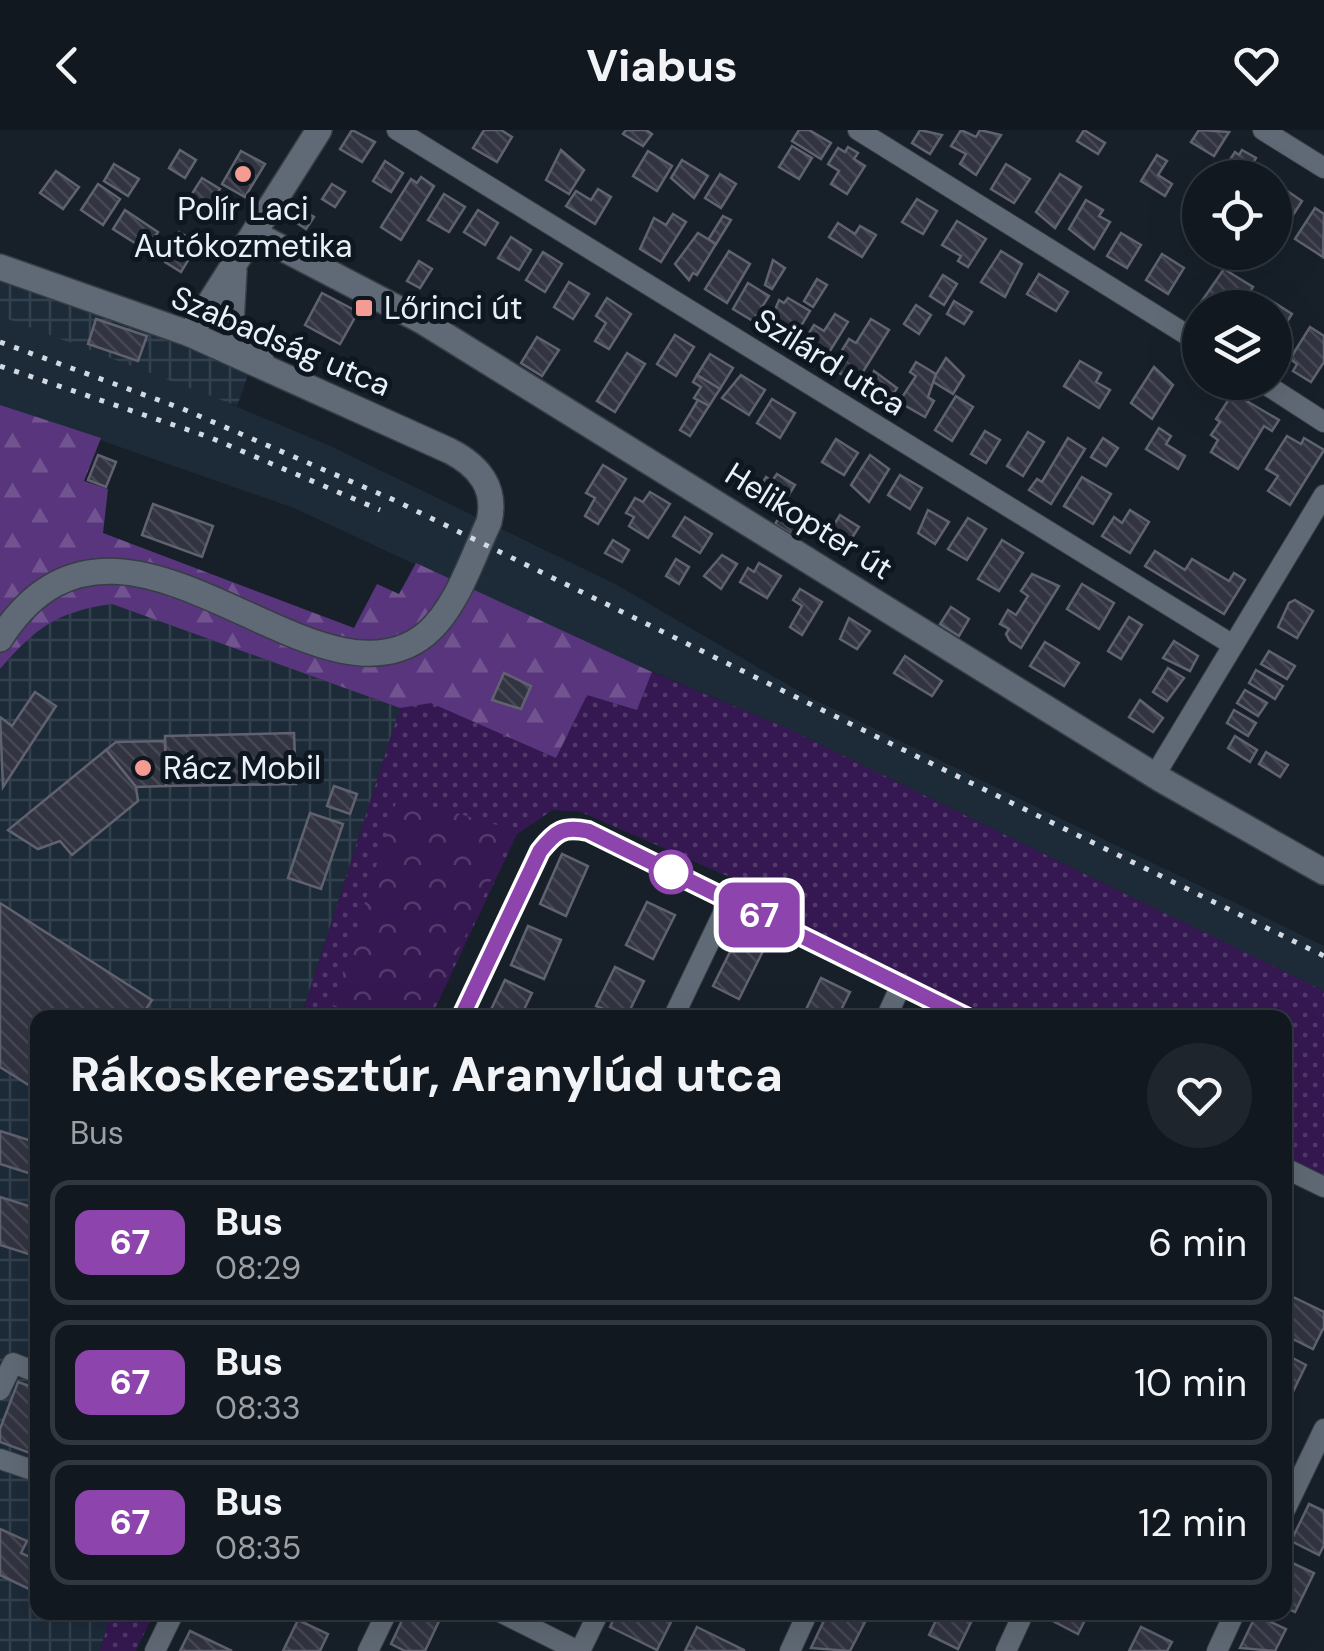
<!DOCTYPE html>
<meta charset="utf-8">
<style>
body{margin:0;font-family:"DM Sans",sans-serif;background:#1e252c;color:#f1f3f6;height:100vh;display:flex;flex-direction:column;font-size:38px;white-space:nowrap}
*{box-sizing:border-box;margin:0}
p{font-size:32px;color:#9ca0a4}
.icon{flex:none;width:55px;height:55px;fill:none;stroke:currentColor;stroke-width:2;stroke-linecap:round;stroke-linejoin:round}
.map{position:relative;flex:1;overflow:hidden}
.drawer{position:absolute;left:30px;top:880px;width:1262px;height:610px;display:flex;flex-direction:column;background:#11181f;border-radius:20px;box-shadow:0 10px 40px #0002,0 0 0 2px #30373d}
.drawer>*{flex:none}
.badge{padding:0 20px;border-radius:15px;font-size:35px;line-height:65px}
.tools{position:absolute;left:1182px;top:30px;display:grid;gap:20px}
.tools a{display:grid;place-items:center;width:110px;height:110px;border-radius:50%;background:#11181f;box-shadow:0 10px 40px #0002,0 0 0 2px #30373d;font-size:50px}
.map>.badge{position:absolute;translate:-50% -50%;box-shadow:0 0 0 5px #fff}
.round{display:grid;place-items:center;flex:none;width:105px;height:105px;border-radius:52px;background:#1e252c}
.head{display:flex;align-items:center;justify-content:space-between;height:170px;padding:0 40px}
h1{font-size:48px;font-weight:700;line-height:75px}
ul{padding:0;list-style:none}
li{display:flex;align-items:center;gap:30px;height:125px;margin:0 20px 15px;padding:0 20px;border:5px solid #30373d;border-radius:20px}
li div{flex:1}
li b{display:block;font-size:38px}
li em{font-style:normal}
li .badge{min-width:110px;font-weight:700;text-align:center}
header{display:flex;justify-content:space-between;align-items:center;height:130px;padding:0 40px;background:#11181f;font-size:45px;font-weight:700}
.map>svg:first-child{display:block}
.built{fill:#1d2b39}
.industrial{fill:url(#industrial-grid)}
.grass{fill:url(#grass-dots)}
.forest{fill:url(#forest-firs)}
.park{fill:url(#park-crowns)}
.building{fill:url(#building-back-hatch);stroke:#606270;stroke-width:2.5}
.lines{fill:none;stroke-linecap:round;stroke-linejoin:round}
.minor-casing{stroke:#363d44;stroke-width:22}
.tertiary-casing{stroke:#363d44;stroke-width:28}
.minor{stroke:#606a76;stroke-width:20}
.tertiary{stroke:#606a76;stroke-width:25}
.rail{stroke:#d2d9e0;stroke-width:5;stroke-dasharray:5 10;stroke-linecap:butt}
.line-casing{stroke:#fff;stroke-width:22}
.line{stroke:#8e44ad;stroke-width:15}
.poi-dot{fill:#f59c92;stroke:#0e1720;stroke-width:4}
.stop-dot{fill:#fff;stroke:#8e44ad;stroke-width:5}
.labels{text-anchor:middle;stroke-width:10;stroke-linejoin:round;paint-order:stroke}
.poi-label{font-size:32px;fill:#eaf0f7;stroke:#0e1720;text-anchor:start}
.street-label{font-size:32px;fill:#eaf0f7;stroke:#0e1720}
</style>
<header><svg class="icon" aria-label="back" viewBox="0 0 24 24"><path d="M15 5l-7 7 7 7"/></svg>Viabus<svg class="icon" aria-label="heart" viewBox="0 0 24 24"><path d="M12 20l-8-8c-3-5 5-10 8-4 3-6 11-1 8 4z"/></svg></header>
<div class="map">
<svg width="1324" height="1521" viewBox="0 0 1324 1521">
<defs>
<pattern id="industrial-grid" width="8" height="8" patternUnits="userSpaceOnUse" patternTransform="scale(2.5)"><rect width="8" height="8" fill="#1d2b39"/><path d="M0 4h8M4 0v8" fill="none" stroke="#33404d"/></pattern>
<pattern id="grass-dots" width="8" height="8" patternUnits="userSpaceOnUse" patternTransform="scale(2.5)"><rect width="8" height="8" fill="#351851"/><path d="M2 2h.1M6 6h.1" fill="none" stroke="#523a6b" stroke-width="1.8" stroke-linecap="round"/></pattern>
<pattern id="forest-firs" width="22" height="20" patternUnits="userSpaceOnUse" patternTransform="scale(2.5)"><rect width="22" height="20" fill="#59357d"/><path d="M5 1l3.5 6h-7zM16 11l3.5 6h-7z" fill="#715390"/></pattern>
<pattern id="park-crowns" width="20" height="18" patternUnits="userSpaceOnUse" patternTransform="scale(2.5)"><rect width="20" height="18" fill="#351851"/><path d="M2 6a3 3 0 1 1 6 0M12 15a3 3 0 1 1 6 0" fill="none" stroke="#523a6b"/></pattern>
<pattern id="building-back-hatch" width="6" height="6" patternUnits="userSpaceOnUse" patternTransform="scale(2.5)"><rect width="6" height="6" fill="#323441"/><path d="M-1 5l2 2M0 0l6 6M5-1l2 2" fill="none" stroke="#464854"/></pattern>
</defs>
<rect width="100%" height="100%" fill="#172029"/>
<!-- built -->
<path class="built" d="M0,186L157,243L330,316L617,455L807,566L1324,816V861L789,599L584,513L294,378L0,275Z"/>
<!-- industrial -->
<g class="industrial">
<path d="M0,147L249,242L237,276L0,186Z"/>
<path d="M112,474L400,578L301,887L38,888V1482L111,1483L100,1521H0V539L45,492L75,479Z"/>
</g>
<!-- grass -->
<g class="grass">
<path d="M652,542L789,599L1324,861V1046L1285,1028V888L991,887L736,766L741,752L581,682L553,680L517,704L431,887L301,888L400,578L431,572L556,628L587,564L637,580Z"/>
<path d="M111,1483H154L136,1521H100Z"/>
</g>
<!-- forest -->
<path class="forest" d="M0,275L101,308L84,351L108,359L103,403L354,498L377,454L399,464L416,433L652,542L637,580L587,565L556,628L431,573L400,578L112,474C56,482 37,497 0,539Z"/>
<!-- park -->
<path class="park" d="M398,666L514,700L428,887H372L333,875Z"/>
<!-- building -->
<g class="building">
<path d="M352,0L375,12L362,32L340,19Z"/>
<path d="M484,0H501L512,7L497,32L473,18Z"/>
<path d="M626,0H646L652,4L643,16L623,4Z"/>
<path d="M799,0H809L831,13L821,29L792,11Z"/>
<path d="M920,0L942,5L930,24L912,13Z"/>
<path d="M961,0L976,7L980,0L1001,5L976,45L960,34L966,24L951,16Z"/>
<path d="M1084,0L1105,13L1098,24L1077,11Z"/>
<path d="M1199,0L1229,2L1214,26L1191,12Z"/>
<path d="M792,16L812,28L799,49L779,37Z"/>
<path d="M848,17L858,23L854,29L865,36L847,64L831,54L839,41L828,34L838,18L845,22Z"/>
<path d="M180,20L196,30L185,48L169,38Z"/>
<path d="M561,20L584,40L569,64L546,50Z"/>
<path d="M1242,20L1256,28L1244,48L1222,42L1235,22L1239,25Z"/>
<path d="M241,21L265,34L245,67L222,54Z"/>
<path d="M648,21L672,36L657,61L633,46Z"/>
<path d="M1157,25L1167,31L1158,45L1172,54L1165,66L1141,51Z"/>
<path d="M682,30L708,46L694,68L671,48Z"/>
<path d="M385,31L403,43L391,62L373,51Z"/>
<path d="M114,34L139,49L128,66L104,51Z"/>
<path d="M1006,34L1030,49L1014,73L991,59Z"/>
<path d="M56,41L79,57L63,79L40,63Z"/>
<path d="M720,44L736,54L721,78L705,68Z"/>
<path d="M1060,44L1081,57L1055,98L1036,82Z"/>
<path d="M421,47L434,56L401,110L381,97L411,49L417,53Z"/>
<path d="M202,48L220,59L206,81L188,70Z"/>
<path d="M98,54L120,69L103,95L81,80Z"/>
<path d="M332,54L345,62L335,77L322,69Z"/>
<path d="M1277,54L1302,71L1277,110L1275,108Z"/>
<path d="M598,59L611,67L595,94L566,76L576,61L591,70Z"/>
<path d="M444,64L465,77L449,102L428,90Z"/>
<path d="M917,69L937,81L923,104L902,92Z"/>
<path d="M1086,70L1103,80L1099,86L1110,92L1094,119L1069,99Z"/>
<path d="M298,77L314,87L306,99L291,89Z"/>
<path d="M1315,78L1324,84L1323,127L1295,109Z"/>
<path d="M125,80L158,102L146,120L113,99Z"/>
<path d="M478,80L498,93L485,115L464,102Z"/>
<path d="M673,84L686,92L661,132L640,119L654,88L666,95Z"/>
<path d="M723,86L731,90L716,114L708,110Z"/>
<path d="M957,91L986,109L968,137L958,131L961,126L942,115Z"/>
<path d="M838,93L855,104L860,96L876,105L862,127L829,107Z"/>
<path d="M179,102L191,109L185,118L193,122L181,142L165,132L170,122L162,117L167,108L174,112Z"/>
<path d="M698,103L716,114L697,145L693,143L689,150L675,134Z"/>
<path d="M1121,103L1141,115L1127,138L1107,126Z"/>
<path d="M511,107L531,120L519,140L498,128Z"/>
<path d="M729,121L750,134L727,173L705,159Z"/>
<path d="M1001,121L1022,134L1005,167L981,152Z"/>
<path d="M543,122L562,134L545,162L526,150Z"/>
<path d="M1162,124L1184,138L1168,164L1146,150Z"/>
<path d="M773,130L785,138L772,159L765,155Z"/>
<path d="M419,131L432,139L420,158L407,151Z"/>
<path d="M1224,139L1253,157L1240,178H1197Z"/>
<path d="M1039,144L1068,162L1056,181L1027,164Z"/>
<path d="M943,145L957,154L944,175L930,166Z"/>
<path d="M817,149L827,155L813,177L804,171Z"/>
<path d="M569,152L589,164L573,189L554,177Z"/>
<path d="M748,153L769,166L753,191L733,179Z"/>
<path d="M322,163L358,182L340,214L305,195Z"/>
<path d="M607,168L631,184L609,219L595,211L606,193L596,186Z"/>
<path d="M788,168L810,181L791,213L768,197L779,170L784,173Z"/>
<path d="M1267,168L1292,184L1275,211V178H1261Z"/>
<path d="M954,171L972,182L964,194L947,184Z"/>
<path d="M916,175L931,185L919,204L904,194Z"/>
<path d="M835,184L848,192L823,232L800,218L814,195L824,201Z"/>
<path d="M96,189L147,206L138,231L88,214Z"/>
<path d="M871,189L889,200L856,253L831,238L849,209L856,213Z"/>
<path d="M1310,197L1324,206V232L1311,252L1293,241L1297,234L1290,229Z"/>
<path d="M675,205L694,217L676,246L657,234Z"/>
<path d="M537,207L559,220L542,246L521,233Z"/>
<path d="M627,223L645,234L615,282L597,271Z"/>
<path d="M710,224L733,238L720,259L697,245Z"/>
<path d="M946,228L964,246L953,264L932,251Z"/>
<path d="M1080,231L1101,243L1096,252L1110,260L1099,278L1064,256Z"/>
<path d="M916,232L936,244L928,267L934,271L925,287L899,272L916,246L910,242Z"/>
<path d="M1154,237L1173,255L1152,289L1131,273Z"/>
<path d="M874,241L897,258L888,272L867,258Z"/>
<path d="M697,245L720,259L709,276L694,268L701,257L693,252Z"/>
<path d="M741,245L765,260L749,285L722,268Z"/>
<path d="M1233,263L1279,290L1272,301L1264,296L1238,339L1211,322L1218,310L1211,305L1220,292L1216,289Z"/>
<path d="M956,266L973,277L952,311L935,300Z"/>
<path d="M772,269L795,283L780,308L757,293Z"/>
<path d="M698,270L709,276L690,306L680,300Z"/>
<path d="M1159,298L1171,306L1166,314L1185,326L1178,339L1146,319Z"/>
<path d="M985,301L1000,310L986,333L971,324Z"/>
<path d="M1028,302L1044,312L1023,346L1007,336Z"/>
<path d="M1287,306L1301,314L1304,308L1324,320L1290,375L1268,361L1278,346L1266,339Z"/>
<path d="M1068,308L1085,319L1051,374L1029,360L1037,349L1042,352Z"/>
<path d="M1103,308L1118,318L1106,336L1091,327Z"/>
<path d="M836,309L858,323L844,345L822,332Z"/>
<path d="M98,325L116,332L106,357L88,350Z"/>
<path d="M870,325L889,339L869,372L851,355Z"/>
<path d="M603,335L626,349L598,394L585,386L595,368L586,363Z"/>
<path d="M777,344L795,355L780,379L756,364L766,347L772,351Z"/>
<path d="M900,345L922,358L910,379L888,365Z"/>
<path d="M1082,347L1111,364L1093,394L1064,376Z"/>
<path d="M650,362L670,374L648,408L629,396L634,387L626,383L635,368L643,372Z"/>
<path d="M153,374L213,396L202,427L142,405Z"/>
<path d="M788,374L808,387L796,407L775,394Z"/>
<path d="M928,380L949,392L935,414L918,403Z"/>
<path d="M1130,380L1149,392L1130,423L1102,406L1114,387L1122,393Z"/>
<path d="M840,385L859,397L844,420L826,408Z"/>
<path d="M685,387L712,404L700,423L673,406Z"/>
<path d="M968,388L986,399L967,430L948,419Z"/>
<path d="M613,410L629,420L622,432L605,423Z"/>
<path d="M1002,410L1023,423L999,461L978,449Z"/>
<path d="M1155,421L1185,440L1192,429L1229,451L1234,443L1245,450L1224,484L1145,436Z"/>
<path d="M722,425L737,434L721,459L704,446Z"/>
<path d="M676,429L689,437L679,454L666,446Z"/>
<path d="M759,433L781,446L767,468L740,452L748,438L754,442Z"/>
<path d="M1032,444L1059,456L1021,518L1010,511L1006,504L1009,499L1000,494L1008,480L1016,485L1028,466L1021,461Z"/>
<path d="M1082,454L1114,473L1099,499L1067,479Z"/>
<path d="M800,459L822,472L802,505L790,497L802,476L793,470Z"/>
<path d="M1295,470L1313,481L1297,508L1278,497L1289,473Z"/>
<path d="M951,477L969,489L959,506L940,494Z"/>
<path d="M1129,487L1142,495L1121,529L1108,521Z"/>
<path d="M849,488L870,501L857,519L840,509Z"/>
<path d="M1174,511L1198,526L1190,541L1163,528Z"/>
<path d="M1045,512L1079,533L1064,556L1030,536Z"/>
<path d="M1269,521L1295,536L1287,549L1261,534Z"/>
<path d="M905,526L942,551L932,566L894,543Z"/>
<path d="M1168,538L1184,548L1167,571L1153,562Z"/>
<path d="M1256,540L1283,556L1275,569L1249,553Z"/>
<path d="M504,543L531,556L521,579L492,570Z"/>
<path d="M1245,560L1267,573L1258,586L1237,573Z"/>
<path d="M35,562L56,576L3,657L0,587L12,596Z"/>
<path d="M1140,570L1163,588L1153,602L1129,587Z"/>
<path d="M1234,580L1256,593L1248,606L1227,593Z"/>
<path d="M294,603L296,654L166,656L165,606Z"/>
<path d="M1235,606L1257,620L1250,632L1228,618Z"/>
<path d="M165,611L166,656L136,657L106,620L116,612Z"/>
<path d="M106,620L136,657L138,671L72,725L60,711L38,719L8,700Z"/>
<path d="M1266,622L1288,635L1280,647L1259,634Z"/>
<path d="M334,656L357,664L350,684L327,676Z"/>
<path d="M310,683L343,694L321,759L288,748Z"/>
<path d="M562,724L588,736L566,786L540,774Z"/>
<path d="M647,772L675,785L653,829L626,815Z"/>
<path d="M0,773L152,870L140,888H38V961L0,937Z"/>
<path d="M528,796L561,810L544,849L511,835Z"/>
<path d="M737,808L763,821L739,869L713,856Z"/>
<path d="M615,837L644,851L626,888L596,876Z"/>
<path d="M821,848L850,862L837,888H802Z"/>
<path d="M505,850L532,863L520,888H487Z"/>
<path d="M0,1001L38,1013V1046L0,1034Z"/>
<path d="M0,1067L38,1079V1127L0,1115Z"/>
<path d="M1291,1166L1324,1182V1197L1313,1219L1285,1205V1178Z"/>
<path d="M1285,1224L1306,1235L1286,1276H1285Z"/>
<path d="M18,1252L38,1259V1326L0,1312V1299Z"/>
<path d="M1309,1374L1324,1381V1415L1319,1425L1291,1411Z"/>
<path d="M0,1399L27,1411L21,1423L38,1431L31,1460L0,1445Z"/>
<path d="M1286,1430L1314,1443L1295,1482L1285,1477Z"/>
<path d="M406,1482H426L440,1489L425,1521H405L391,1514Z"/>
<path d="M617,1482H662L673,1488L657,1520L610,1497Z"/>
<path d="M828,1482H851L866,1490L850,1521L811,1518Z"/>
<path d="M940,1482H976L958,1519L929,1505Z"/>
<path d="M1045,1482H1089L1078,1504L1043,1486Z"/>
<path d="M1256,1485L1286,1499L1275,1521L1240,1518Z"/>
<path d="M298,1490L328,1504L320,1521H283Z"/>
<path d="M697,1497L744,1520V1521H685Z"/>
<path d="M1141,1497L1172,1512L1167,1521H1129Z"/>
<path d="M190,1501L232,1521H180Z"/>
</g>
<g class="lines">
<!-- minor casing -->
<g class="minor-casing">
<g id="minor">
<path d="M397,0L1233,515"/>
<path d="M858,0L1200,213"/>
<path d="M1263,0L1324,38"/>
<path d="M1262,252L1324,292"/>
<path d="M1155,645L1324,365"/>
<path d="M461,888L540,721C556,701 563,696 588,701L968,888"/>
<path d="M673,888L729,771"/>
<path d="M886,888L901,855"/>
<path d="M1285,1038L1324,1057"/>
<path d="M0,1260L13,1233L38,1243"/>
<path d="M0,1329L38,1342"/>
<path d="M1285,1380L1324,1299"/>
<path d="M500,1482L578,1521"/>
<path d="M155,1521L174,1482"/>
<path d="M368,1521L387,1482"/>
<path d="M580,1521L599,1482"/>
<path d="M790,1521L808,1482"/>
<path d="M1006,1521L1024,1482"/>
<path d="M1217,1521L1235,1482"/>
</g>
</g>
<!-- tertiary casing -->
<g class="tertiary-casing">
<g id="tertiary">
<path d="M255,104L422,191L1162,650L1324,742"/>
<path d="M0,137L190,204L450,321C479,336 497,358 489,392C472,428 457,478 426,504C313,596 120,320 0,509"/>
<path d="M234,141L231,194L261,230"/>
<path d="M190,204L319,0"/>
</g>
</g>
<!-- minor -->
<use href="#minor" class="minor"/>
<!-- tertiary -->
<use href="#tertiary" class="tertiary"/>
<!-- rail -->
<g class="rail">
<path d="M0,212L183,279L394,370L1324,826"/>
<path d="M0,236L209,307L380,380"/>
</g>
</g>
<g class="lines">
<!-- line casing -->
<g class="line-casing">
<path id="line" d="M461,888L540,721C556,701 563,696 588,701L968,888"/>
</g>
<!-- line -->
<use href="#line" class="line"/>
</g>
<!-- markers -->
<g class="poi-dot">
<circle cx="243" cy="44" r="10"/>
<rect x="354" y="168" width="20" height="20" rx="5"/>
<circle cx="143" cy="638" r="10"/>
</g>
<circle class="stop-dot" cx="671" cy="742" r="20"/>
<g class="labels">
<!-- poi labels -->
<g class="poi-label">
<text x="243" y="90" text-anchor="middle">Polír Laci<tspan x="243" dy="37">Autókozmetika</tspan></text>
<text x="384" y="189">Lőrinci út</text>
<text x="163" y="649">Rácz Mobil</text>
</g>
<!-- street labels -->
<g class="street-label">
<text transform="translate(281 211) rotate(23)" y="11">Szabadság utca</text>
<text transform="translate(830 232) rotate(32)" y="11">Szilárd utca</text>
<text transform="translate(809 391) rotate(32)" y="11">Helikopter út</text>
</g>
</g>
</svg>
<div class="tools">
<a><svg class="icon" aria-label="locate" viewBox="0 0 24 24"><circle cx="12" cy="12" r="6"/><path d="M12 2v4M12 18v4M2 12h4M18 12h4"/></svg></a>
<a><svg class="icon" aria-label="layers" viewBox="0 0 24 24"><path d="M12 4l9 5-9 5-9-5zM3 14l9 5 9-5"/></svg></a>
</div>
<b class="badge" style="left:759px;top:785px;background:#8e44ad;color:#fff">67</b>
<section class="drawer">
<div class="head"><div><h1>Rákoskeresztúr, Aranylúd utca</h1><p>Bus</p></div><a class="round"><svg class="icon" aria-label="heart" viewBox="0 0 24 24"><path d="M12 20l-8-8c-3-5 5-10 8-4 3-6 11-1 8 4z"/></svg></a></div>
<ul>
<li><span class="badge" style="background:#8e44ad;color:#fff">67</span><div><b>Bus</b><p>08:29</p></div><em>6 min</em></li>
<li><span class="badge" style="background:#8e44ad;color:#fff">67</span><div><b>Bus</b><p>08:33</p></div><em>10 min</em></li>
<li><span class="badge" style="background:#8e44ad;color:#fff">67</span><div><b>Bus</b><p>08:35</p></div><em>12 min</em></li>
</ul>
</section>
</div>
